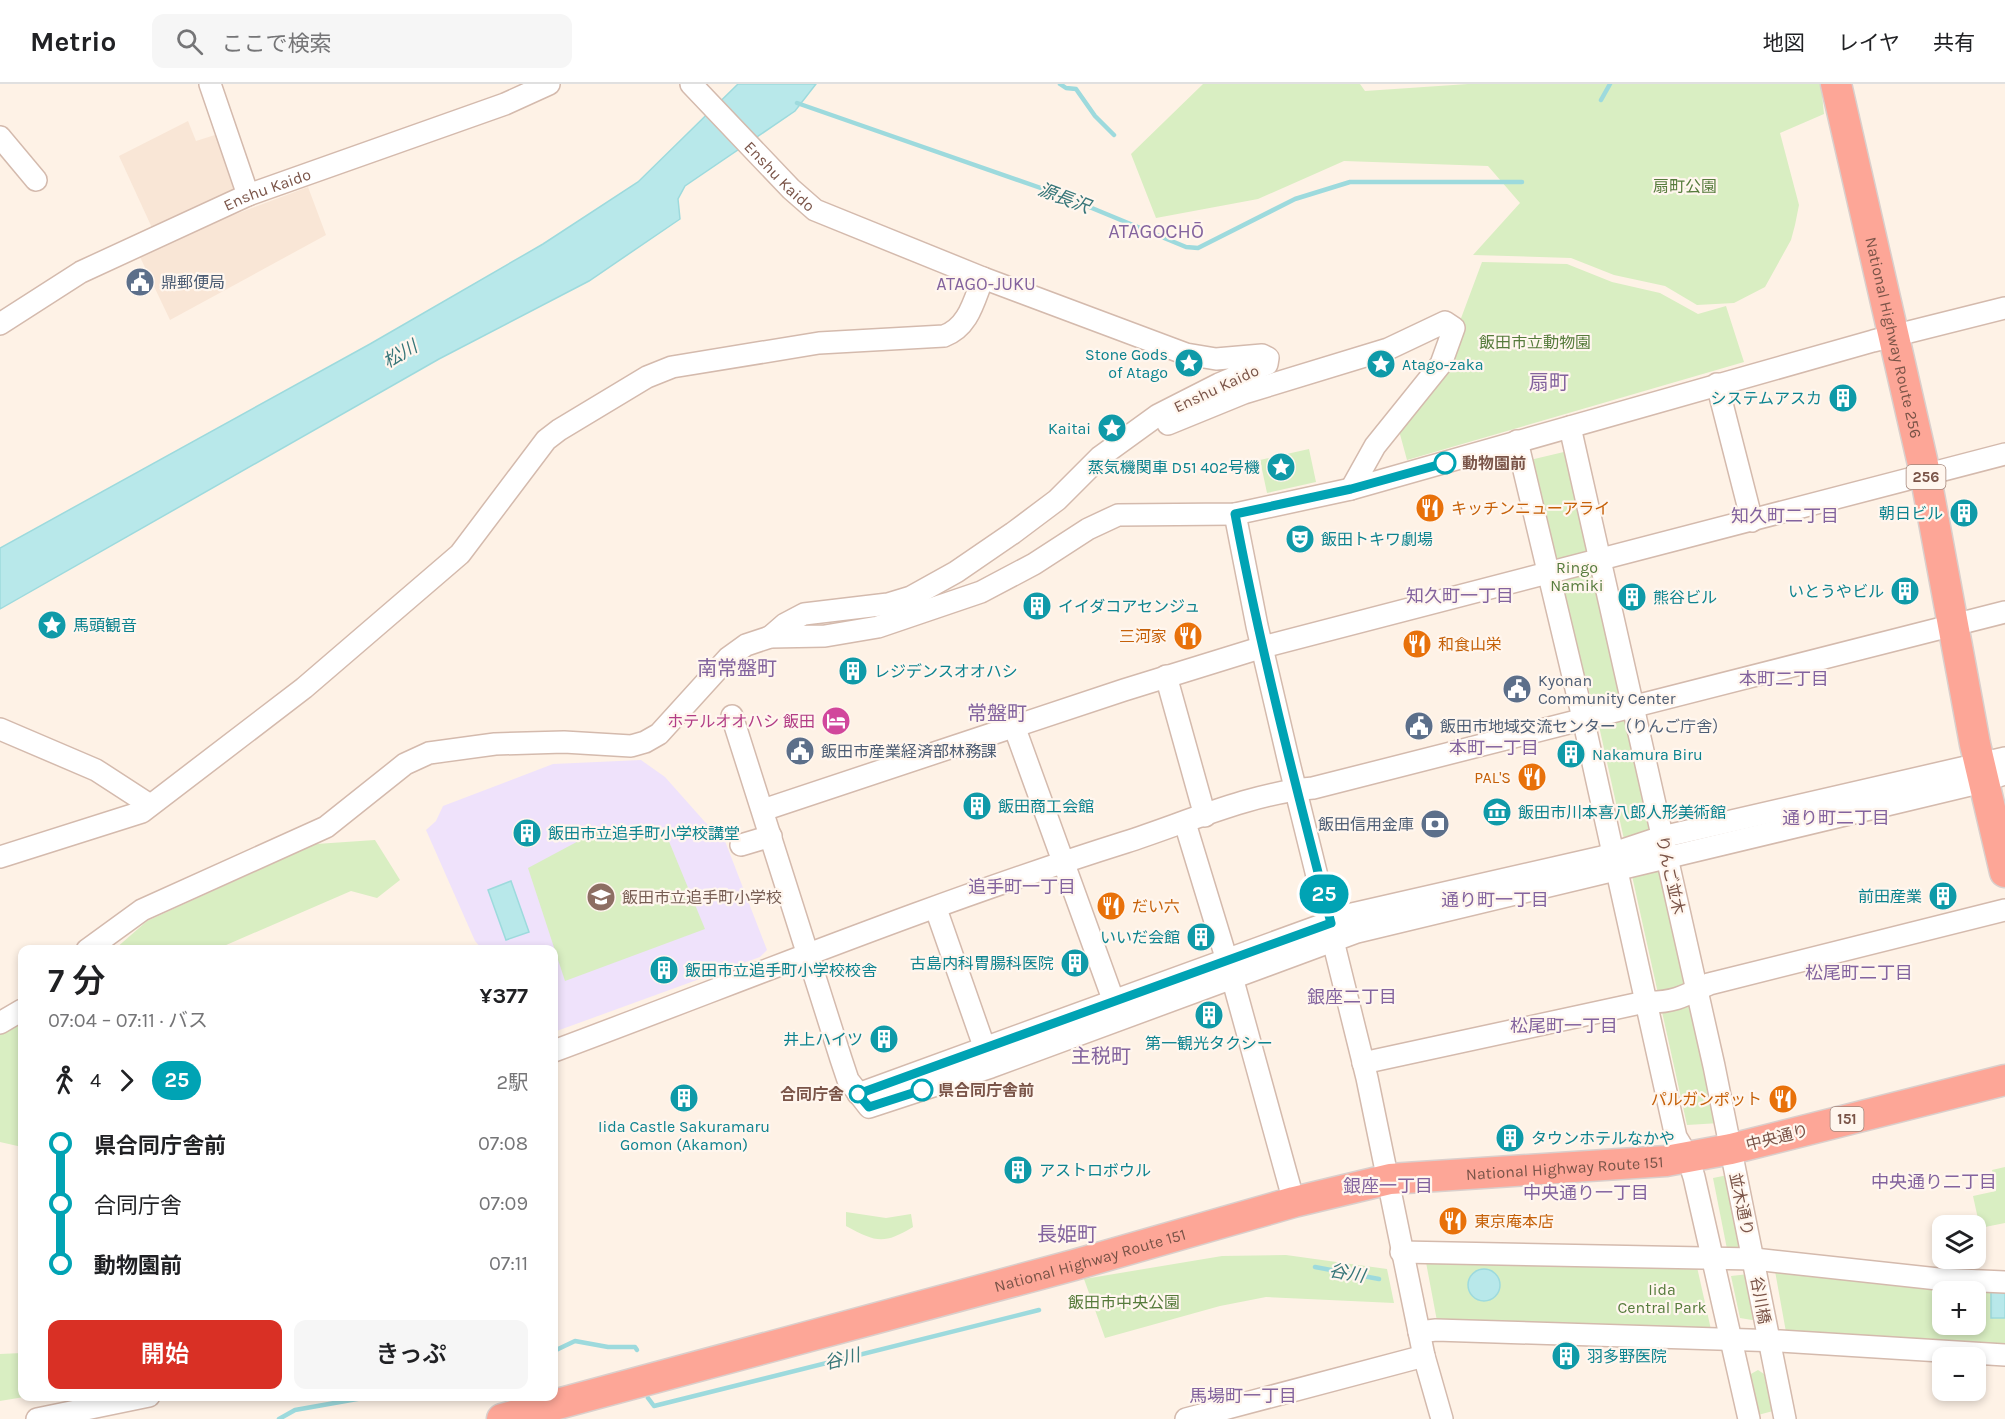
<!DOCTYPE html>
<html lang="ja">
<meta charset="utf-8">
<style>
body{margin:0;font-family:Karla,"Noto Sans JP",sans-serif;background:#f6f6f6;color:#202124;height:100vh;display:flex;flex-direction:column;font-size:22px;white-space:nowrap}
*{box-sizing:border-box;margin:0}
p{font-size:20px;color:#757577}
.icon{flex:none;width:33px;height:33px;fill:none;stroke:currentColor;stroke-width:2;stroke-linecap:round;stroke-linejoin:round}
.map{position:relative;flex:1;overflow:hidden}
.details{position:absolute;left:18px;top:861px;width:540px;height:456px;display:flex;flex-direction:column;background:#fff;border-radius:12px;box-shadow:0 3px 9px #0003}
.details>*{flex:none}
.badge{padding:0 12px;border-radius:20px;font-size:21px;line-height:39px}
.tools{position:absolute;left:1932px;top:1131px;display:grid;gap:12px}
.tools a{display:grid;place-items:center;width:54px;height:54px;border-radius:12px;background:#fff;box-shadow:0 3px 9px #0003;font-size:30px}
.map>.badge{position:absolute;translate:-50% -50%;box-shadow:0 0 0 3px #fff}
.legs{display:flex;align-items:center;gap:9px;height:66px;padding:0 30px;font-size:20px}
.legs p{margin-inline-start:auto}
.summary{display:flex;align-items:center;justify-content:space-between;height:102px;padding:0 30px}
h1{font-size:33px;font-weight:600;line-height:45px}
.action{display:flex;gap:12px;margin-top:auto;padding:12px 30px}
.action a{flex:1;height:69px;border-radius:12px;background:#d93025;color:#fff;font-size:24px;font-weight:600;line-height:69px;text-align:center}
.action a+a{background:#f6f6f6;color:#202124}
ul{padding:0 30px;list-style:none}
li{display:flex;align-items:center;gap:21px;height:60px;font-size:22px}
li i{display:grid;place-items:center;width:9px;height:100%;margin:0 8px;background:currentColor}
li i::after{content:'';width:15px;height:15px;margin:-8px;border:4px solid;border-radius:50%;background:#fff}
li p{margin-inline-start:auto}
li:first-child i{background:linear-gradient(#0000 50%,currentColor 0)}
li:last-child i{background:linear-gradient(currentColor 50%,#0000 0)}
header{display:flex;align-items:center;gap:36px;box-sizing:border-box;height:84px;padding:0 30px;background:#fff;border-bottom:2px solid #e0e0e0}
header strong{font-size:28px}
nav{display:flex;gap:33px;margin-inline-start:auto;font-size:21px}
.search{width:420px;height:54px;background:#f6f6f6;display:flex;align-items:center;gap:15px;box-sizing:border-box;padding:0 21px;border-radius:12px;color:#757577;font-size:22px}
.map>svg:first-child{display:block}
.residential{fill:#f9e6d6}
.education{fill:#efe2fb}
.green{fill:#d9eec2;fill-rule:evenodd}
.water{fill:#b8e8ea;stroke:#9ddadd;stroke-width:1.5}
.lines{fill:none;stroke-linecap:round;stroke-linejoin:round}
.stream{stroke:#9ddadd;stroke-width:4.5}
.minor-casing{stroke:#d4baad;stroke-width:24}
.highway-casing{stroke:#dacfcc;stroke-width:33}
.minor{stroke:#fff;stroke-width:21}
.highway{stroke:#fda697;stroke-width:30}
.line-1-casing{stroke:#fff;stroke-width:14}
.line-1{stroke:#00a3b4;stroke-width:9}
.stop-1-dot{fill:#fff;stroke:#00a3b4;stroke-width:3}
.labels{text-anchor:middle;stroke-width:4.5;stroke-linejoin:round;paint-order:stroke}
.shield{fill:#fff6ee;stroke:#a2857a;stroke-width:1.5}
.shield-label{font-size:15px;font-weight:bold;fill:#7a5448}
.street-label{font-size:16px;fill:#7a5448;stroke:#fff6ee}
.park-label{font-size:16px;fill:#567b3c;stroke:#fff6ee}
.service-label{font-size:16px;fill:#4e5e75;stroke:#fff6ee;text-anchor:start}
.culture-label{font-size:16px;fill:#0d838f;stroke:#fff6ee;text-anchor:start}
.stop-label{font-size:16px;font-weight:bold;fill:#7a5448;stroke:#fff6ee;text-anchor:start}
.food-label{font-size:16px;fill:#c56008;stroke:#fff6ee;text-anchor:start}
.hotel-label{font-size:16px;fill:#b23c85;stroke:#fff6ee;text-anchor:end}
.education-label{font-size:16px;fill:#785e54;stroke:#fff6ee;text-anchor:start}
.water-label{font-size:18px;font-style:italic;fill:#377679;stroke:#fff6ee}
.neighbourhood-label{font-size:18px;fill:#83639e;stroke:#fff6ee}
.quarter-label{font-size:20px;fill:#83639e;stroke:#fff6ee}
</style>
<header>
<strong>Metrio</strong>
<div class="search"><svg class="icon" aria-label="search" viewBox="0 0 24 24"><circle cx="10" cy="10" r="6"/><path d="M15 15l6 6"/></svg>ここで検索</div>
<nav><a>地図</a><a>レイヤ</a><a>共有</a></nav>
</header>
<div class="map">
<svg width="2005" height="1335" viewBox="0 0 2005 1335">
<rect width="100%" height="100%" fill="#fef2e6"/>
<!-- residential -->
<g class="residential">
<path d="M188,37L196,57L218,50L240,107L153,146L119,72Z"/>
<path d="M308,103L326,151L170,236L140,173L228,133Z"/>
</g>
<!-- education -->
<path class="education" d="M641,676L665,693L705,738L725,757L767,866L760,873L554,948V866L482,865L475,857L426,746L436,737L443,722L553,680Z"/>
<!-- green -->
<g class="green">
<path d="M1203,0H1360L1365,7L1468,0H1821L1824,30L1780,49L1799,121L1795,141L1791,156L1765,203L1734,219L1697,221L1665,202L1614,191L1571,174L1473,171L1520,119L1488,82L1344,77L1258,115L1156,134L1131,70Z"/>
<path d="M1482,178L1567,180L1612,198L1660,209L1698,230L1726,222L1744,278L1407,376L1398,343L1460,237Z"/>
<path d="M1309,365L1316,398L1267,409L1260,376Z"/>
<path d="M1568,367L1659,786L1720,1039L1687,1041L1599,642L1557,495L1530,376Z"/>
<path d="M601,745L668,755L705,845L565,897L528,784Z"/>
<path d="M375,756L400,796L377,814L351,807L217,865H115L147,837L316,760Z"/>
<path d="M22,933V1063L0,1058V947Z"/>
<path d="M2005,1083V1139L1980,1144L1973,1112L1996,1107L1992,1086Z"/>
<path d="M1728,1091L1741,1165H1727L1713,1094Z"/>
<path d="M846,1128L886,1134L911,1130L913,1143C883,1161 876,1158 846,1142Z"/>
<path d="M1286,1171L1387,1185L1394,1219L1266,1213L1220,1222L1105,1254L1084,1195L1222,1172Z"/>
<path d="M1425,1173L1697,1183L1712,1250L1437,1237Z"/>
<path d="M1775,1187L2005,1201V1263L1786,1248ZM1942,1208H1976V1240H1942Z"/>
<path d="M1749,1190L1758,1237L1740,1234L1731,1192Z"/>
<path d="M22,1269L24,1313L0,1317V1270Z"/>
<path d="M1758,1286L1764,1290L1773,1327L1758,1331L1749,1291Z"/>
</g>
<!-- water -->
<g class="water">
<path d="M738,0H816L795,27L685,102L678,115L680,135L589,197L439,275L0,525V464L370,260L543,160L638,98Z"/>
<path d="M511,797L529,848L506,856L488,806Z"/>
<circle cx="1484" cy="1201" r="16"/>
<path d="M1991,1203L2005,1204V1234H1991Z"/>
</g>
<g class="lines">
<!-- stream -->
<g class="stream">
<path d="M1060,0L1066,4L1076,5L1095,32L1114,51"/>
<path d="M1601,16L1610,0"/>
<path d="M797,19L1058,110L1186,163L1198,164L1295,115L1350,98H1522"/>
<path d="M1315,1183L1379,1195"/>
<path d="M554,1267L575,1257L608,1263H635L637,1266"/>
<path d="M648,1314L654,1322L1039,1226"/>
<path d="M279,1335L295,1326L374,1312"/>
</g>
<!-- minor casing -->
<g class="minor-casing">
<g id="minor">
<path d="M210,0L248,111"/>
<path id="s1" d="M691,0L791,105L815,126L983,194L1186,270L1216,275L1262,271L1268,274L1267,280L1219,300L1158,331L1100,373L1057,416L1013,449L956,488L911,513L888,520L804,530L785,540L770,553"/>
<path d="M0,53L36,96"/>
<path id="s2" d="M0,240L81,188L248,111L505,20L549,0"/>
<path d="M1717,300L1752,437"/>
<path d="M1168,340L1244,309L1388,265L1445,238L1454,244L1441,280L1375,362L1351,405"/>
<path d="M1570,343L1714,982L1785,1335"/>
<path d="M1517,357L1583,634L1676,1053L1687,1071L1694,1093L1749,1335"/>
<path d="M1235,430L1257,542L1290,683L1367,994L1424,1272L1442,1335"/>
<path d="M1166,592L1205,732"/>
<path d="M732,632L841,975L848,996L869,1023L991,983L1357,848L1970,701L2005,690"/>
<path d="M1014,642L1118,929"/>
<path d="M0,645L96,686L150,721"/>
<path d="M763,726L1124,606L1263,563L2005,370"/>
<path d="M1185,739L1232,893L1294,1118"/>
<path d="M741,761L771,752"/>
<path d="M0,773L142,728L304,604L460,470L546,356L559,346L647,293L672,283L819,259L944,252C969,243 974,216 983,194"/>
<path d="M936,825L985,965"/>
<path d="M87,866L142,826L326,743L405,680L429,669L495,660L564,658L631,662L645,658L659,650L728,574L746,561L770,553L825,552L878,543L981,508L1034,480L1088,445L1118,431L1235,430L1351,405L1873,257L2005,224"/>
<path d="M0,939L22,926"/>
<path d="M554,967C744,896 932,819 1126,758C1185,739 1251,709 1313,704L2005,528"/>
<path d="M1363,979L1645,918C1673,919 1685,912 1709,900L2005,826"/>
<path d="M858,1010L1352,830L1602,773L1662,753L2005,674"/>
<path d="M1401,1168L1754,1175L1938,1195L2005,1198"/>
<path d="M1419,1248L1436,1246L1780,1257L2005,1271"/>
<path d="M37,1335L149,1312"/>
<path d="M1186,1335L1424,1272"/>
</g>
</g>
<!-- highway casing -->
<g class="highway-casing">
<g id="highway">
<path id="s3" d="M1836,0L1925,389L1975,660L2005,788"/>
<path id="s4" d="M502,1335L1074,1181L1294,1118L1390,1095L1666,1077L1731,1065L2005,996"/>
</g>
</g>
<!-- minor -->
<use href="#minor" class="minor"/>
<!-- highway -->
<use href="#highway" class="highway"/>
</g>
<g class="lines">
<!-- line-1 casing -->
<g class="line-1-casing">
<path id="line-1" d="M922,1006L869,1023L858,1010L1331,839C1296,703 1261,568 1235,430L1351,405L1445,379"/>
</g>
<!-- line-1 -->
<use href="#line-1" class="line-1"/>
</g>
<!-- icons -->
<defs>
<g id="civic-disc" transform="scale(1.5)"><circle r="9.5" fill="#5c6f8a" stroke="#fff6ee"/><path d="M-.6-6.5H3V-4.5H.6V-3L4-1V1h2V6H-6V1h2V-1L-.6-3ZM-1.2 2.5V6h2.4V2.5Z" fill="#fff"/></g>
<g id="sight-disc" transform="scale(1.5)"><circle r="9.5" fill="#0f9aa8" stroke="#fff6ee"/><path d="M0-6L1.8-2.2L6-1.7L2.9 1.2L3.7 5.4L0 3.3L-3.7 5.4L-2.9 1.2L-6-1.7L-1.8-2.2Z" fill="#fff"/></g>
<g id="building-disc" transform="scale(1.5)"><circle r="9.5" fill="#0f9aa8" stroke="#fff6ee"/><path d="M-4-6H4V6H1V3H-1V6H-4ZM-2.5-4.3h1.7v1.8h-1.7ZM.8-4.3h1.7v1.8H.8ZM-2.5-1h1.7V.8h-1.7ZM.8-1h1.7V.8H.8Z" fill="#fff"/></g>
<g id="restaurant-disc" transform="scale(1.5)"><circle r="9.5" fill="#e8710a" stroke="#fff6ee"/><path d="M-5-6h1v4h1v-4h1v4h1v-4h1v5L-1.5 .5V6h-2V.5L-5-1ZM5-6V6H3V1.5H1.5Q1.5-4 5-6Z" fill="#fff"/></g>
<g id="theatre-disc" transform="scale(1.5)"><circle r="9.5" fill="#0f9aa8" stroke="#fff6ee"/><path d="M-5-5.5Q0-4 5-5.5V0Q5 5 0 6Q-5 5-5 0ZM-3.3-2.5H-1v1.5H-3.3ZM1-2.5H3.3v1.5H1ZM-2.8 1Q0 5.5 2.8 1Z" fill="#fff"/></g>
<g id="hotel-disc" transform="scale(1.5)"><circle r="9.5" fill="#d1479c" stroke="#fff6ee"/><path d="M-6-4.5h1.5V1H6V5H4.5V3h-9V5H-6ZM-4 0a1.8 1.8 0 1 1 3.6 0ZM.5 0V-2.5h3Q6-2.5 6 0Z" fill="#fff"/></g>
<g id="museum-disc" transform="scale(1.5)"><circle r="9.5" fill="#0f9aa8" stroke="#fff6ee"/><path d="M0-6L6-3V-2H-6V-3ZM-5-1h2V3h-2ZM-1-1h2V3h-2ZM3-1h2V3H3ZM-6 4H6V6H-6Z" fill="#fff"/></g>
<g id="bank-disc" transform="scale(1.5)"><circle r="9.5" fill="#5c6f8a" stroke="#fff6ee"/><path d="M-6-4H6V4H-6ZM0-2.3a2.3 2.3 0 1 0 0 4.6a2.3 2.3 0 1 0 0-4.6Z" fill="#fff"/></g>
<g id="school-disc" transform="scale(1.5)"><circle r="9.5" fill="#8d6e63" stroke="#fff6ee"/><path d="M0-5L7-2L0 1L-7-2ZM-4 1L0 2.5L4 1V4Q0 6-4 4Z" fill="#fff"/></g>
</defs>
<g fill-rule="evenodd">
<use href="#civic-disc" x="140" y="198"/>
<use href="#sight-disc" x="1189" y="279"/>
<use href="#sight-disc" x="1381" y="280"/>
<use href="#building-disc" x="1843" y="314"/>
<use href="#sight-disc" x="1112" y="344"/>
<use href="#sight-disc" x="1281" y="383"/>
<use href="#restaurant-disc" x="1430" y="424"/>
<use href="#building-disc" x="1964" y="429"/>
<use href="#theatre-disc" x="1300" y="455"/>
<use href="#building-disc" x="1905" y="507"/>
<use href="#building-disc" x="1632" y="513"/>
<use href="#building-disc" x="1037" y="522"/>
<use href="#sight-disc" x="52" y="541"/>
<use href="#restaurant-disc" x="1188" y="552"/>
<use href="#restaurant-disc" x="1417" y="560"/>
<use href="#building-disc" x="853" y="587"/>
<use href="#civic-disc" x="1517" y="605"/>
<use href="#hotel-disc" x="836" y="637"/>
<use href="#civic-disc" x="1419" y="642"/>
<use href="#civic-disc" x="800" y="667"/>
<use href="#building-disc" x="1571" y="670"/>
<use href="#restaurant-disc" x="1532" y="693"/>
<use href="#building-disc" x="977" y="722"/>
<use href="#museum-disc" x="1497" y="728"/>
<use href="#bank-disc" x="1435" y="740"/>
<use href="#building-disc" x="527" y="749"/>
<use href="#building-disc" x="1943" y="812"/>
<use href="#school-disc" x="601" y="813"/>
<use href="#restaurant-disc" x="1111" y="822"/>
<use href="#building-disc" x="1201" y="853"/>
<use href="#building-disc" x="1075" y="879"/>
<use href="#building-disc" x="664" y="886"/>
<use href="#building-disc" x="1209" y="931"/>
<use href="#building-disc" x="884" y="955"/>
<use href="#building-disc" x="684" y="1014"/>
<use href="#restaurant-disc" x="1783" y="1015"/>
<use href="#building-disc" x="1510" y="1054"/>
<use href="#building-disc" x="1018" y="1086"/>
<use href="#restaurant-disc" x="1453" y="1137"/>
<use href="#building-disc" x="1566" y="1272"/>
</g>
<!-- markers -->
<g class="stop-1-dot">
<circle cx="1445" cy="379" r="10"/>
<circle cx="922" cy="1006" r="10"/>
<circle cx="858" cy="1010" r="8"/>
</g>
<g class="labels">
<!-- shield labels -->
<g class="shield">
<rect x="1906.5" y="381" width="39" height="24" rx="4.5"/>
<rect x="1830.5" y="1023" width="33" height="24" rx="4.5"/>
</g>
<g class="shield-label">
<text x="1926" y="398">256</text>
<text x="1847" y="1040">151</text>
</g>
<!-- street labels -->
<g class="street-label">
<text dy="6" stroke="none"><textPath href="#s1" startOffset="128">Enshu Kaido</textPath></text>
<text dy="6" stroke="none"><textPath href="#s2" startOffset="300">Enshu Kaido</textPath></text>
<text dy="6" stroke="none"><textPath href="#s3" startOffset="260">National Highway Route 256</textPath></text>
<text transform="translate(1216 304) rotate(-25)" y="6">Enshu Kaido</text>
<text transform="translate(1671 791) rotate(77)" y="6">りんご並木</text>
<text transform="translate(1777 1053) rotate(-14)" y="6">中央通り</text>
<text dy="6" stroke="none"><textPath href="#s4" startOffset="1095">National Highway Route 151</textPath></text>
<text transform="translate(1742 1120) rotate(78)" y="6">並木通り</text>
<text dy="6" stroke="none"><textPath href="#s4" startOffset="609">National Highway Route 151</textPath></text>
<text transform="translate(1761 1216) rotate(80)" y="6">谷川橋</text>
</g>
<!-- park labels -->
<g class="park-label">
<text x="1685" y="108">扇町公園</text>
<text x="1535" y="264">飯田市立動物園</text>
<text x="1577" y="489">Ringo<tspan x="1577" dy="18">Namiki</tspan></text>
<text x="1662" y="1211">Iida<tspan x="1662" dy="18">Central Park</tspan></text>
<text x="1124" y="1224">飯田市中央公園</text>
</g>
<!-- service labels -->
<g class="service-label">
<text x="161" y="204">鼎郵便局</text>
<text x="1538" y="602">Kyonan<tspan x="1538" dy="18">Community Center</tspan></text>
<text x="1440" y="648">飯田市地域交流センター（りんご庁舎）</text>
<text x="821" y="673">飯田市産業経済部林務課</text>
<text x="1414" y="746" text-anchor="end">飯田信用金庫</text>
</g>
<!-- culture labels -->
<g class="culture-label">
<text x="1168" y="276" text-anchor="end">Stone Gods<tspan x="1168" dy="18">of Atago</tspan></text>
<text x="1402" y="286">Atago-zaka</text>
<text x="1822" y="320" text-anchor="end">システムアスカ</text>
<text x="1091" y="350" text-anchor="end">Kaitai</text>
<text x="1260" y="389" text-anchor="end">蒸気機関車 D51 402号機</text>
<text x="1943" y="435" text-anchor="end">朝日ビル</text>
<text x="1321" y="461">飯田トキワ劇場</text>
<text x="1884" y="513" text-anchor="end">いとうやビル</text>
<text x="1653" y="519">熊谷ビル</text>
<text x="1058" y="528">イイダコアセンジュ</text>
<text x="73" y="547">馬頭観音</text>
<text x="874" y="593">レジデンスオオハシ</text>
<text x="1592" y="676">Nakamura Biru</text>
<text x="998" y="728">飯田商工会館</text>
<text x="1518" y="734">飯田市川本喜八郎人形美術館</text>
<text x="548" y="755">飯田市立追手町小学校講堂</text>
<text x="1922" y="818" text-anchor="end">前田産業</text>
<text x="1180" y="859" text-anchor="end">いいだ会館</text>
<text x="1054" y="885" text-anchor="end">古島内科胃腸科医院</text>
<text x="685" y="892">飯田市立追手町小学校校舎</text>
<text x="863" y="961" text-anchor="end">井上ハイツ</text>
<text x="1209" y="965" text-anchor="middle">第一観光タクシー</text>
<text x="684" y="1048" text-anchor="middle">Iida Castle Sakuramaru<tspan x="684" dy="18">Gomon (Akamon)</tspan></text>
<text x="1531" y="1060">タウンホテルなかや</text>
<text x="1039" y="1092">アストロボウル</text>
<text x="1587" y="1278">羽多野医院</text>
</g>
<!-- stop labels -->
<g class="stop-label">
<text x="1462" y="385">動物園前</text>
<text x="938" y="1012">県合同庁舎前</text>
<text x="844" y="1016" text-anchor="end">合同庁舎</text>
</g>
<!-- food labels -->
<g class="food-label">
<text x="1451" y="430">キッチンニューアライ</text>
<text x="1167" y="558" text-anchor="end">三河家</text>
<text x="1438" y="566">和食山栄</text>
<text x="1511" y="699" text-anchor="end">PAL'S</text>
<text x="1132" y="828">だい六</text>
<text x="1762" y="1021" text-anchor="end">パルガンポット</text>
<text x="1474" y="1143">東京庵本店</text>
</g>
<!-- hotel labels -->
<g class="hotel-label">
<text x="815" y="643">ホテルオオハシ 飯田</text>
</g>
<!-- education labels -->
<g class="education-label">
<text x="622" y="819">飯田市立追手町小学校</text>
</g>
<!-- water labels -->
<g class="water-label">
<text transform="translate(1064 114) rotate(21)" y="6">源長沢</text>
<text transform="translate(400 270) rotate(-30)" y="6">松川</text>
<text transform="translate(1347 1189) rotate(10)" y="6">谷川</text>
<text transform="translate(842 1275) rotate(-14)" y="6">谷川</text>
</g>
<!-- neighbourhood labels -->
<g class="neighbourhood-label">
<text x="986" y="206">ATAGO-JUKU</text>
<text x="1785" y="438">知久町二丁目</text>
<text x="1460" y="518">知久町一丁目</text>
<text x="1784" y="601">本町二丁目</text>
<text x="1494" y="670">本町一丁目</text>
<text x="1836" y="740">通り町二丁目</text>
<text x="1022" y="809">追手町一丁目</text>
<text x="1495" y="822">通り町一丁目</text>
<text x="1859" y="895">松尾町二丁目</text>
<text x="1352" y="919">銀座二丁目</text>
<text x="1564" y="948">松尾町一丁目</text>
<text x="1934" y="1104">中央通り二丁目</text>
<text x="1388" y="1108">銀座一丁目</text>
<text x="1586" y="1115">中央通り一丁目</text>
<text x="1243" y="1318">馬場町一丁目</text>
</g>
<!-- quarter labels -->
<g class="quarter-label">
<text x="1156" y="154">ATAGOCHŌ</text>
<text x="1549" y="305">扇町</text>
<text x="737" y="591">南常盤町</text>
<text x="997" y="636">常盤町</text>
<text x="1101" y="979">主税町</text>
<text x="1067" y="1157">長姫町</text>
</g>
</g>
</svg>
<div class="tools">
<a><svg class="icon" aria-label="layers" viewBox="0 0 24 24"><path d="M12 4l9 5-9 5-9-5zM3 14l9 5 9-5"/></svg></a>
<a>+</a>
<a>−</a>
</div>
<b class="badge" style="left:1324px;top:810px;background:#00a3b4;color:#fff">25</b>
<section class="details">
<div class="summary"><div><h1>7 分</h1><p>07:04 – 07:11 · バス</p></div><b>¥377</b></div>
<div class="legs"><svg class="icon" aria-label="walk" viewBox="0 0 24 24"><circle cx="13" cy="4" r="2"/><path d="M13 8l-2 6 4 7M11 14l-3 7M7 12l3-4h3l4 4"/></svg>4<svg class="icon" aria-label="forward" viewBox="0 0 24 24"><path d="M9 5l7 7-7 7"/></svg><b class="badge" style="background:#00a3b4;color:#fff">25</b><p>2駅</p></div>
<ul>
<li><i style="color:#00a3b4"></i><b>県合同庁舎前</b><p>07:08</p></li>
<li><i style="color:#00a3b4"></i><span>合同庁舎</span><p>07:09</p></li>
<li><i style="color:#00a3b4"></i><b>動物園前</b><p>07:11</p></li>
</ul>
<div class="action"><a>開始</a><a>きっぷ</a></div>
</section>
</div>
